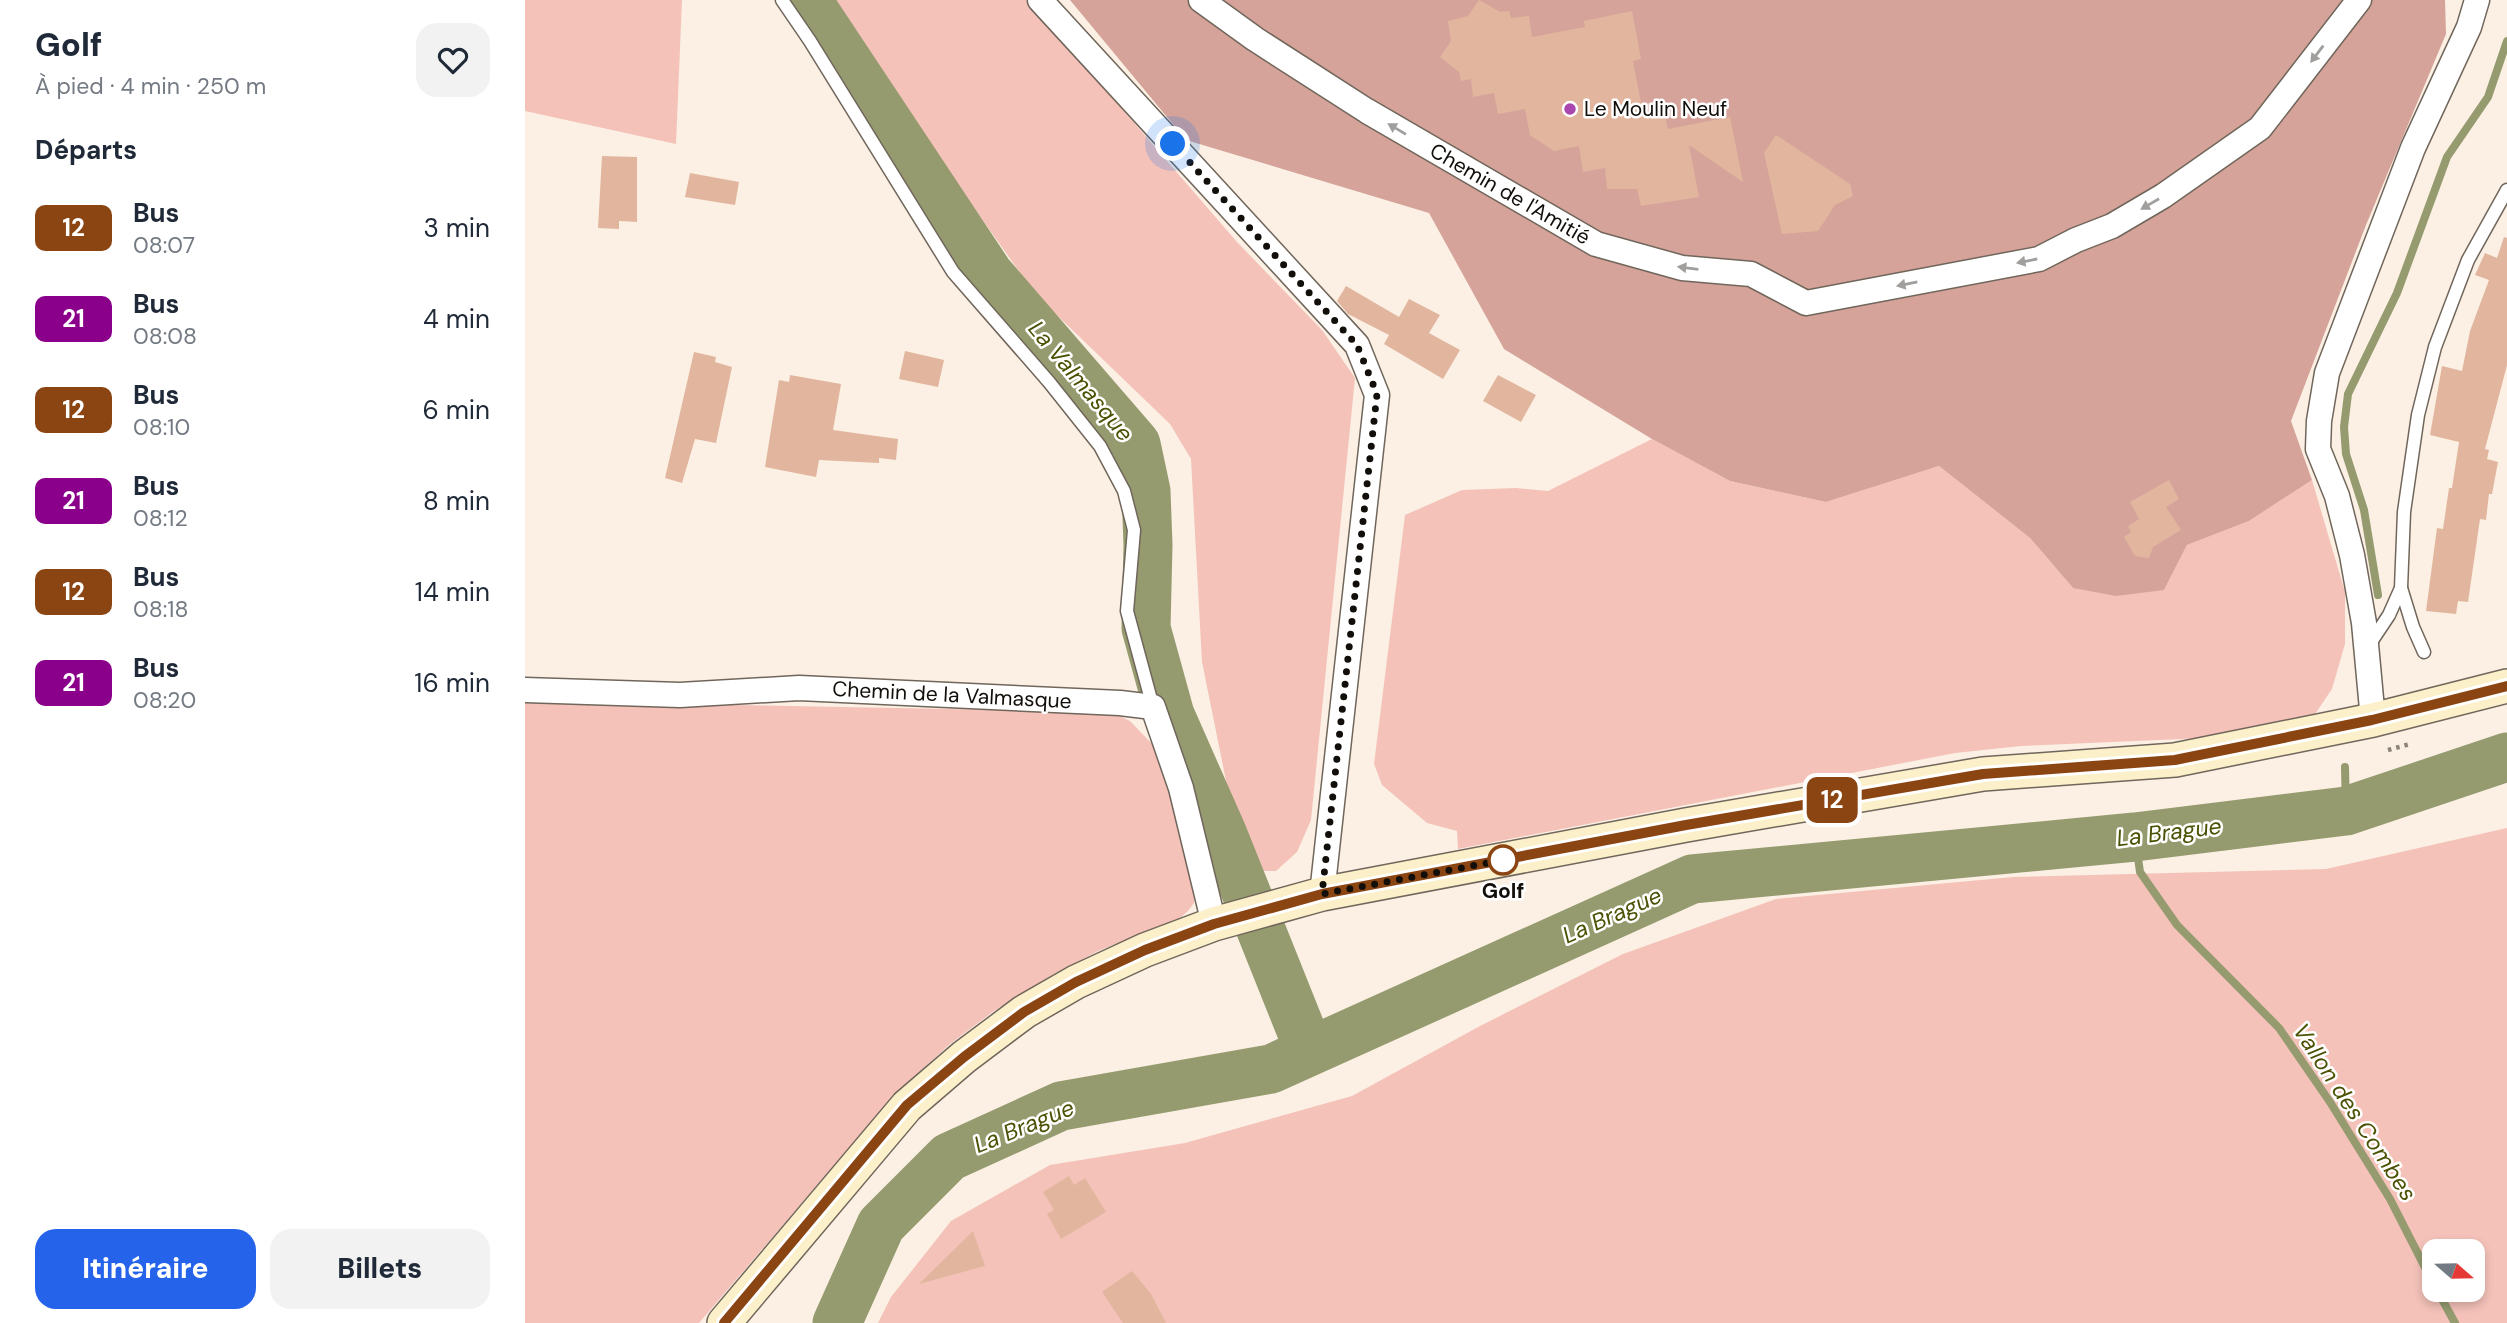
<!DOCTYPE html>
<html lang="fr">
<meta charset="utf-8">
<style>
body{margin:0;font-family:"DM Sans",sans-serif;background:#f2f2f3;color:#1f2937;height:100vh;display:flex;flex-direction:column;font-size:26px;white-space:nowrap}
*{box-sizing:border-box;margin:0}
p{font-size:23px;color:#747a83}
.icon{flex:none;width:38px;height:38px;fill:none;stroke:currentColor;stroke-width:2;stroke-linecap:round;stroke-linejoin:round}
.map{position:relative;flex:1;overflow:hidden}
.drawer{display:flex;flex-direction:column;background:#fff;width:525px}
.drawer>*{flex:none}
.badge{padding:0 14px;border-radius:10px;font-size:24px;line-height:46px}
.needle{width:46px;rotate:110deg}
.fabs{position:absolute;left:1897px;top:1239px;display:grid;gap:14px}
.fabs a{display:grid;place-items:center;width:63px;height:63px;border-radius:14px;background:#fff;box-shadow:0 4px 10px #0003;font-size:35px}
.you{position:absolute;width:35px;height:35px;margin:-18px;border:5px solid #fff;border-radius:50%;background:#1a73e8;box-shadow:0 0 0 10px #1a73e833}
.map>.badge{position:absolute;translate:-50% -50%;box-shadow:0 0 0 4px #fff}
h2{padding:0 35px;font-size:26px;line-height:63px}
.round{display:grid;place-items:center;flex:none;width:74px;height:74px;border-radius:21px;background:#f2f2f3}
.head{display:flex;align-items:center;justify-content:space-between;height:119px;padding:0 35px}
h1{font-size:33px;font-weight:800;line-height:52px}
.action{display:flex;gap:14px;margin-top:auto;padding:14px 35px}
.action a{flex:1;height:80px;border-radius:21px;background:#2563eb;color:#fff;font-size:28px;font-weight:800;line-height:80px;text-align:center}
.action a+a{background:#f2f2f3;color:#1f2937}
ul{padding:0;list-style:none}
li{display:flex;align-items:center;gap:21px;height:91px;padding:0 35px}
li div{flex:1}
li b{display:block;font-size:26px}
li em{font-style:normal}
li .badge{min-width:77px;font-weight:700;text-align:center}
main{display:flex;flex:1;min-height:0}
.map>svg:first-child{display:block}
.green{fill:#f4c2b9;fill-rule:evenodd}
.forest{fill:#d5a39a}
.lines{fill:none;stroke-linecap:round;stroke-linejoin:round}
.stream{stroke:#959b6f;stroke-width:8}
.river{stroke:#959b6f;stroke-width:49}
.building{fill:#e2b69e}
.lane-casing{stroke:#70665b;stroke-width:15}
.street-casing{stroke:#70665b;stroke-width:27}
.secondary-casing{stroke:#70665b;stroke-width:36}
.path{stroke:#8c847b;stroke-width:4.5;stroke-dasharray:3.5 5;stroke-linecap:butt}
.lane{stroke:#fff;stroke-width:12}
.street{stroke:#fff;stroke-width:24}
.secondary{stroke:#fbf0c9;stroke-width:33}
.oneway{fill:#a09f9d}
.line-casing{stroke:#fff;stroke-width:16}
.line{stroke:#8b4513;stroke-width:10}
.walk{stroke:#120e0a;stroke-width:7;stroke-dasharray:0 12.6}
.poi-dot{fill:#aa47ae;stroke:#fff;stroke-width:2.5}
.stop-dot{fill:#fff;stroke:#8b4513;stroke-width:3.5}
.labels{text-anchor:middle;stroke-width:5;stroke-linejoin:round;paint-order:stroke}
.poi-label{font-size:21px;fill:#120e0a;stroke:#fff;text-anchor:start}
.street-label{font-size:21px;fill:#120e0a;stroke:#fff}
.stop-label{font-size:21px;font-weight:bold;fill:#120e0a;stroke:#fff}
.water-label{font-size:23px;font-style:italic;fill:#4c5104;stroke:#fff}
</style>
<main>
<section class="drawer">
<div class="head"><div><h1>Golf</h1><p>À pied · 4 min · 250 m</p></div><a class="round"><svg class="icon" aria-label="heart" viewBox="0 0 24 24"><path d="M12 20l-8-8c-3-5 5-10 8-4 3-6 11-1 8 4z"/></svg></a></div>
<h2>Départs</h2>
<ul>
<li><span class="badge" style="background:#8b4513;color:#fff">12</span><div><b>Bus</b><p>08:07</p></div><em>3 min</em></li>
<li><span class="badge" style="background:#8b008b;color:#fff">21</span><div><b>Bus</b><p>08:08</p></div><em>4 min</em></li>
<li><span class="badge" style="background:#8b4513;color:#fff">12</span><div><b>Bus</b><p>08:10</p></div><em>6 min</em></li>
<li><span class="badge" style="background:#8b008b;color:#fff">21</span><div><b>Bus</b><p>08:12</p></div><em>8 min</em></li>
<li><span class="badge" style="background:#8b4513;color:#fff">12</span><div><b>Bus</b><p>08:18</p></div><em>14 min</em></li>
<li><span class="badge" style="background:#8b008b;color:#fff">21</span><div><b>Bus</b><p>08:20</p></div><em>16 min</em></li>
</ul>
<div class="action"><a>Itinéraire</a><a>Billets</a></div>
</section>
<div class="map">
<svg width="1982" height="1323" viewBox="0 0 1982 1323">
<rect width="100%" height="100%" fill="#fbf0e3"/>
<!-- green -->
<g class="green">
<path d="M0,0H157L151,144L0,111Z"/>
<path d="M306,0H503L712,242L797,330L830,378L786,820L772,852L751,871H726L716,855L677,662L666,459L645,424L511,295L422,170Z"/>
<path d="M1127,439L1205,481L1301,502L1414,466L1505,538L1548,588L1639,590L1662,545L1724,521L1787,480L1820,592V644L1807,689L1784,723L1680,738L1496,746L1430,753L933,849L932,831L902,823L857,785L849,764L880,515L937,490L991,488L1023,491Z"/>
<path d="M0,701L586,712L605,721L631,748L665,853L670,891L669,903L663,911L655,918L573,951L529,974L469,1011L425,1044L370,1094L174,1323H0Z"/>
<path d="M1982,828V1323H353L366,1297L426,1221L525,1165L660,1143L827,1096L955,1026L1098,954L1251,899L1488,877L1801,869ZM1909,1251H1948V1290H1909Z"/>
</g>
<!-- forest -->
<path class="forest" d="M545,0H1920L1921,34L1841,225L1766,421L1787,480L1724,521L1662,545L1639,590L1591,596L1548,588L1505,538L1414,466L1301,502L1205,481L1127,439L979,349L904,213L661,140Z"/>
<g class="lines">
<!-- stream -->
<g class="stream">
<path d="M1853,595L1839,510L1821,454L1819,427L1823,394L1872,293L1922,157L1963,97L1982,41"/>
<path d="M1820,767L1821,811"/>
<path d="M1610,837L1615,872L1652,925L1754,1028L1805,1102L1865,1199L1909,1285"/>
<path d="M1912,1290L1930,1323"/>
</g>
<!-- river -->
<g class="river">
<path d="M282,0L464,274L611,444L621,491L623,545L621,628L645,715L698,835L784,1050"/>
<path d="M312,1323L356,1225L424,1157L536,1106L746,1069L1167,879L1610,837L1821,811L1982,757"/>
</g>
</g>
<!-- building -->
<g class="building">
<path d="M954,0L975,12L984,11L986,18L1004,16L1007,37L1060,27L1059,21L1107,11L1116,59L1108,61L1118,113L1138,107L1143,129L1205,117L1218,182L1164,145L1174,197L1116,206L1112,189H1082L1080,168L1058,172L1054,146L1029,151L1005,135L1000,109L973,114L969,93L948,97L946,79L936,81L934,72L915,57L926,41L923,21L943,16Z"/>
<path d="M1251,135L1325,184L1328,196L1310,205L1293,231L1257,234L1239,153Z"/>
<path d="M77,156L112,157V222L94,221V229L73,228Z"/>
<path d="M165,173L214,182L210,205L160,197Z"/>
<path d="M1979,237L1982,238V365L1960,449L1964,450L1962,459L1973,462L1967,494H1964L1961,520L1955,519L1943,602L1933,601L1931,614L1901,611L1912,528L1918,529L1924,488H1927L1934,442L1905,435L1917,366L1937,371L1945,331L1964,280L1950,275L1960,253L1972,258Z"/>
<path d="M821,286L874,317L884,299L915,315L904,333L935,350L918,379L859,344L864,335L823,314L812,301Z"/>
<path d="M380,351L419,360L413,387L374,379Z"/>
<path d="M169,352L191,357L190,362L207,367L191,443L170,439L157,483L140,478Z"/>
<path d="M265,375L316,384L308,430L373,439L371,460L354,458V463L294,460L291,477L240,467L254,380L264,382Z"/>
<path d="M973,375L1011,395L996,422L958,401Z"/>
<path d="M1644,480L1654,499L1641,507L1656,530L1628,547L1624,558L1610,556L1599,537L1606,532L1603,526L1614,519L1605,502Z"/>
<path d="M544,1176L549,1185L560,1178L581,1212L536,1239L522,1214L529,1210L518,1192Z"/>
<path d="M448,1231L460,1266L394,1284Z"/>
<path d="M607,1271L626,1294L641,1323H598L577,1292Z"/>
</g>
<g class="lines">
<!-- lane casing -->
<g class="lane-casing">
<g id="lane">
<path d="M257,0L285,41L428,272L524,382L575,446L599,491L609,530L602,611L628,707"/>
<path d="M1876,588L1888,627L1899,652"/>
<path d="M1844,645L1864,615L1876,588L1879,512L1893,415L1910,347L1943,260L1982,190"/>
</g>
</g>
<!-- street casing -->
<g class="street-casing">
<g id="street">
<path d="M515,0L832,345L852,395L797,894"/>
<path d="M676,0L730,39L842,111L1071,244L1157,268L1226,274L1281,303L1514,259L1551,240L1587,226L1638,196L1735,128L1834,0"/>
<path d="M0,690L155,695L274,688L595,703L628,707L656,788L689,924"/>
<path d="M1848,720L1839,623L1827,555L1812,496L1793,449L1794,421L1802,373L1888,148L1944,27L1952,0"/>
</g>
</g>
<!-- secondary casing -->
<g class="secondary-casing">
<path id="secondary" d="M199,1323L382,1106L439,1057L499,1012L551,982L620,950L689,924L797,894L1161,825L1458,774L1650,760L1848,720L1982,686"/>
</g>
<!-- path -->
<path class="path" d="M1863,750L1885,744"/>
<!-- lane -->
<use href="#lane" class="lane"/>
<!-- street -->
<use href="#street" class="street"/>
<!-- secondary -->
<use href="#secondary" class="secondary"/>
</g>
<!-- one-way arrows -->
<defs><path id="oneway-solid" d="M-6-.8H1V-3.2L6.5 0L1 3.2V.8H-6Z" transform="scale(1.75)"/></defs>
<g class="oneway">
<use href="#oneway-solid" transform="translate(1792 54) rotate(127)"/>
<use href="#oneway-solid" transform="translate(872 129) rotate(-149)"/>
<use href="#oneway-solid" transform="translate(1625 204) rotate(150)"/>
<use href="#oneway-solid" transform="translate(1502 261) rotate(169)"/>
<use href="#oneway-solid" transform="translate(1163 268) rotate(-173)"/>
<use href="#oneway-solid" transform="translate(1382 284) rotate(169)"/>
</g>
<g class="lines">
<!-- line casing -->
<g class="line-casing">
<path id="line" d="M199,1323L382,1105L439,1057L499,1012L551,982L620,950L689,924L797,894L1161,825L1458,774L1650,760L1847,720L1982,686"/>
</g>
<!-- line -->
<use href="#line" class="line"/>
<!-- walk -->
<path class="walk" d="M648,144L832,345L852,394L797,894L984,859L978,860"/>
</g>
<!-- markers -->
<circle class="poi-dot" cx="1045" cy="109" r="7"/>
<circle class="stop-dot" cx="978" cy="860" r="14"/>
<g class="labels">
<!-- poi labels -->
<g class="poi-label">
<text x="1059" y="116">Le Moulin Neuf</text>
</g>
<!-- street labels -->
<g class="street-label">
<text transform="translate(985 194) rotate(30)" y="7">Chemin de l'Amitié</text>
<text transform="translate(427 695) rotate(3)" y="7">Chemin de la Valmasque</text>
</g>
<!-- stop labels -->
<g class="stop-label">
<text x="978" y="898">Golf</text>
</g>
<!-- water labels -->
<g class="water-label">
<text transform="translate(556 381) rotate(50)" y="8">La Valmasque</text>
<text transform="translate(1644 832) rotate(-7)" y="8">La Brague</text>
<text transform="translate(1087 915) rotate(-24)" y="8">La Brague</text>
<text transform="translate(1830 1112) rotate(57)" y="8">Vallon des Combes</text>
<text transform="translate(499 1126) rotate(-22)" y="8">La Brague</text>
</g>
</g>
</svg>
<div class="fabs">
<a><svg class="needle" viewBox="-14 -14 28 28"><path d="M0-13l5 13h-10z" fill="#e53935"/><path d="M0 13l5-13h-10z" fill="#747a83"/></svg></a>
</div>
<div class="you" style="left:648px;top:144px"></div>
<b class="badge" style="left:1307px;top:800px;background:#8b4513;color:#fff">12</b>
</div>
</main>
